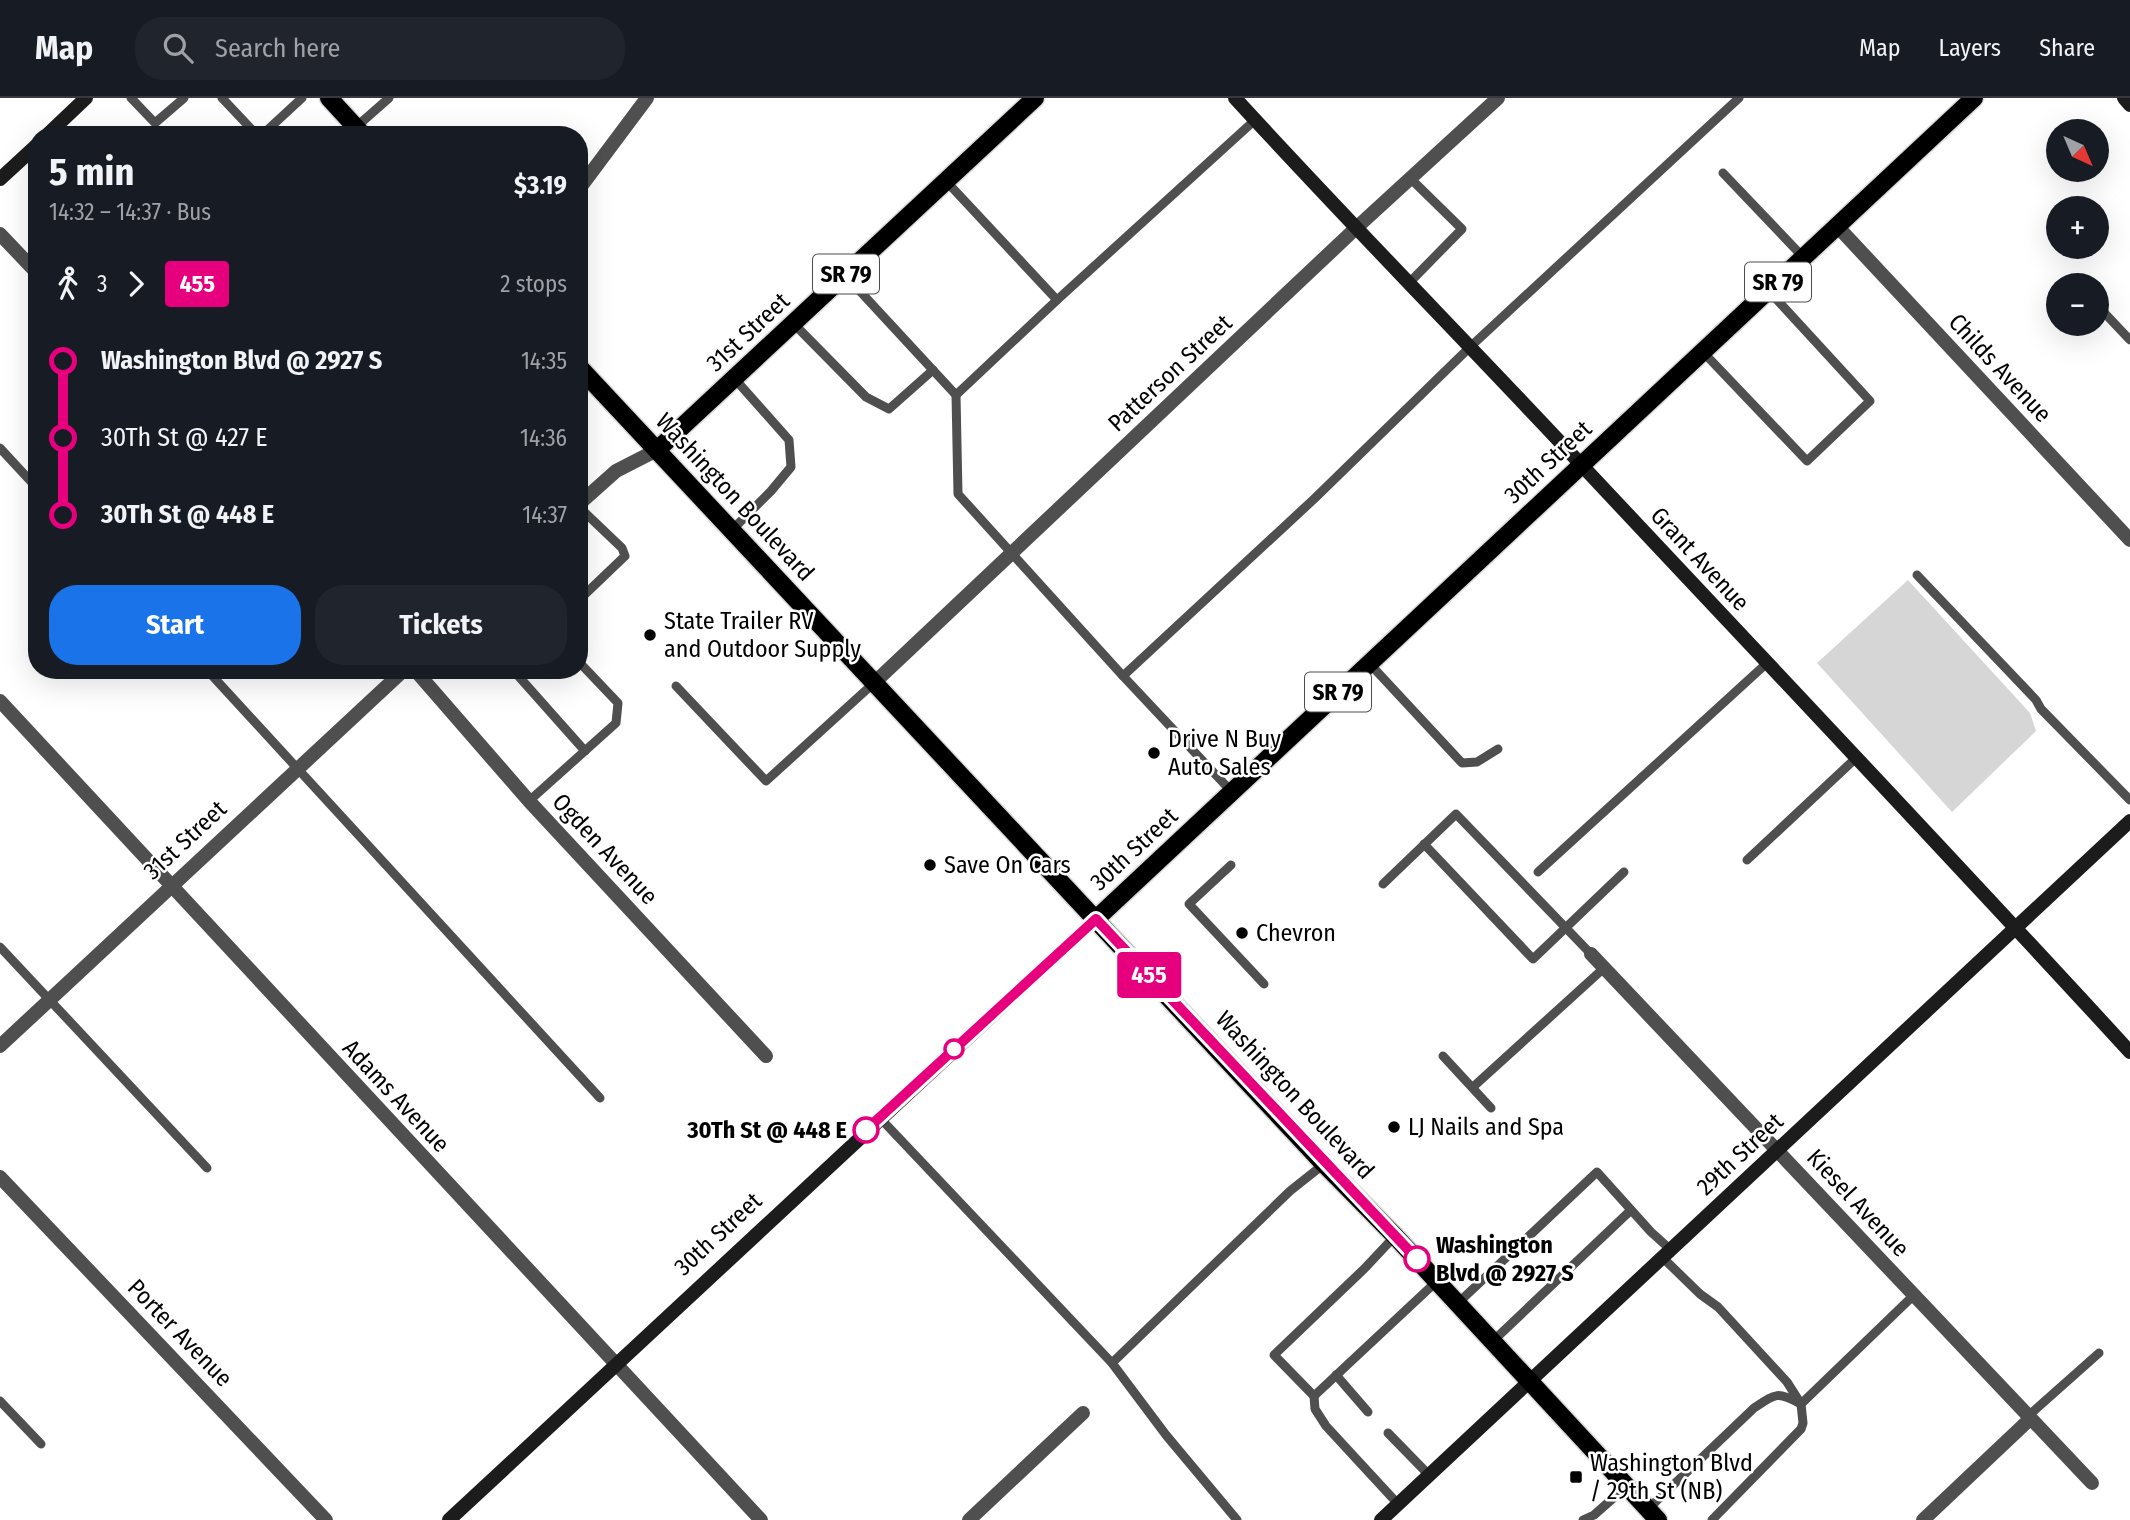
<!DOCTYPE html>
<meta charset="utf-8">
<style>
body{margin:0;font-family:"Fira Sans Condensed",sans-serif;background:#20242c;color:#f1f3f6;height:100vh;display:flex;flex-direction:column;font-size:26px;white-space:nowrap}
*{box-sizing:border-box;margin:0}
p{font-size:23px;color:#9ea1a6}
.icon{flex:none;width:38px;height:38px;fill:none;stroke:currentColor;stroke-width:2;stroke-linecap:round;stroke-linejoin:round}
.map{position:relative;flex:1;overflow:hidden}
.panel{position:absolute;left:28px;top:28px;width:560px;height:553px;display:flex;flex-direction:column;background:#171b24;border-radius:28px;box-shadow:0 7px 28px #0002}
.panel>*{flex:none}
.badge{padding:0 14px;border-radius:5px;font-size:24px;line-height:46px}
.needle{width:46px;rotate:136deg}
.fabs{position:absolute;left:2046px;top:21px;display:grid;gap:14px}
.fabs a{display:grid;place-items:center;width:63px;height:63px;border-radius:50%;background:#171b24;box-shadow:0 7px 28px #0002;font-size:35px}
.map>.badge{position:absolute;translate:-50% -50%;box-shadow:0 0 0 4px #fff}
.legs{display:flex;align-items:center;gap:10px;height:77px;padding:0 21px;font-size:23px}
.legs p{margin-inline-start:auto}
.headline{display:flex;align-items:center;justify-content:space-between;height:119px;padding:0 21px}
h1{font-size:38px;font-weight:700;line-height:52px}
.button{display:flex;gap:14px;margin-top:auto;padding:14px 21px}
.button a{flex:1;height:80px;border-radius:28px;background:#1a73e8;color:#fff;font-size:28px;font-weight:700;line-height:80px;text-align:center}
.button a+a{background:#20242c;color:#f1f3f6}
ul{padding:0 21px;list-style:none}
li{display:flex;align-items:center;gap:24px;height:77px;font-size:26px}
li i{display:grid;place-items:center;width:10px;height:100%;margin:0 9px;background:currentColor}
li i::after{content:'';width:18px;height:18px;margin:-9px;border:5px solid;border-radius:50%;background:#171b24}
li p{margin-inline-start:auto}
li:first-child i{background:linear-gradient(#0000 50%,currentColor 0)}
li:last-child i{background:linear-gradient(currentColor 50%,#0000 0)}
header{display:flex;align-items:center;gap:42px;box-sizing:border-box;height:98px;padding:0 35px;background:#171b24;border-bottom:2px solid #363941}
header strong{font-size:33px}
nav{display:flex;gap:38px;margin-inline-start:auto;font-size:24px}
.search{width:490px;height:63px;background:#20242c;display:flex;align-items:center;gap:18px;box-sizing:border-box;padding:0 24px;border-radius:28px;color:#9ea1a6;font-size:26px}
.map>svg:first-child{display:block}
.green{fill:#d6d6d6}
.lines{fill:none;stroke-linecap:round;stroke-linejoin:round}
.primary-casing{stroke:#dbdbdb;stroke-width:21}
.lane{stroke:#4f4f4f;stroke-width:9}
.street{stroke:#4f4f4f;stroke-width:14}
.secondary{stroke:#1c1c1c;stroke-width:14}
.primary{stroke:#000;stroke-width:18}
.line-1-casing{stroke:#fff;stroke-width:16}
.line-1{stroke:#e6007e;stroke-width:10}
.poi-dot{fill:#000;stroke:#fff;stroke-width:2.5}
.stop-1-dot{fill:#fff;stroke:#e6007e;stroke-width:3.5}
.labels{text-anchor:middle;stroke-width:5;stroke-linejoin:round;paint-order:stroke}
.shield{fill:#fff;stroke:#4c4c4c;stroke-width:2}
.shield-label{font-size:23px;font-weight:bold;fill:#000}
.street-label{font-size:24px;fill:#000;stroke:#fff}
.poi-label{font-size:24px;fill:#000;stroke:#fff;text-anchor:start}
.stop-label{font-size:24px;font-weight:bold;fill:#000;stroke:#fff;text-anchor:end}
</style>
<header>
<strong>Map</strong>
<div class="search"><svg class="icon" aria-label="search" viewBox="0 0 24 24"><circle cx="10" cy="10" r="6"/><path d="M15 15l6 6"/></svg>Search here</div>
<nav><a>Map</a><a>Layers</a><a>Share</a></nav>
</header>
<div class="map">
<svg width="2130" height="1422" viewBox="0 0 2130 1422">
<rect width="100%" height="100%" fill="#fff"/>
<!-- green -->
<path class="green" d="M1908,482L2030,615L2036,633L1952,714L1817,565Z"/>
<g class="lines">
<!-- primary casing -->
<g class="primary-casing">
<g id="primary">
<path d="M329,0L363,37"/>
<path d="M579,269L1324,1066L1395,1138L1658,1422"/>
<path d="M657,352L1035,0"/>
<path d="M1096,821L1974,0"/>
</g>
</g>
<!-- lane -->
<g class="lane">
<path d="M131,0L155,25L184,0"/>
<path d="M222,0L257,37"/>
<path d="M356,29L389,0"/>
<path d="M262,37L302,0"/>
<path d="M1723,75L1804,160"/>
<path d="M845,177L956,297L1057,202L946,83"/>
<path d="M1408,186L1462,131L1410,80"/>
<path d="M1057,202L1255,22"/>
<path d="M2096,206L2130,242"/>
<path d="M793,225L866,299L889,311L933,272"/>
<path d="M1703,254L1807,363L1870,303L1769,193"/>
<path d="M956,297L958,396L1123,578"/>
<path d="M0,350L37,390"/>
<path d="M579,409L622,450L625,458L579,502"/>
<path d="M732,432L771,393L791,369L789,342L734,280"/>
<path d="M1917,477L2036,602L2041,611L2130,702"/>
<path d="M1369,565L1462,665L1477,664L1498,651"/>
<path d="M207,572L600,1000"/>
<path d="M513,572L585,653"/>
<path d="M676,588L766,683L875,584"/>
<path d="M1231,693L1123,578L1314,401L1469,250L1739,0"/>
<path d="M529,703L616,625L618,605L579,564"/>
<path d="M1424,746L1533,861L1624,774"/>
<path d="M1747,762L1856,660"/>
<path d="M1231,767L1189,806L1264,886"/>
<path d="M1538,774L1767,565"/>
<path d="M1383,786L1456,716L1591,856"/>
<path d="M0,849L207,1070"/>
<path d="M1443,958L1491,1010"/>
<path d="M1473,989L1604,870"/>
<path d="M880,1020L1112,1265L1290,1093L1324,1066"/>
<path d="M1395,1138L1364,1171L1274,1257L1314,1298L1437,1183"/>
<path d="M1662,1159L1700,1196L1718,1209L1787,1284L1801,1306L1803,1325L1801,1331L1712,1422"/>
<path d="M1458,1205L1597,1074L1651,1134L1671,1152"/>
<path d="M1493,1243L1631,1112"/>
<path d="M1112,1265L1166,1337L1237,1422"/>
<path d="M1336,1277L1368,1314"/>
<path d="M1314,1298L1315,1311L1326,1328L1398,1406"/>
<path d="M0,1303L41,1346"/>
<path d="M1801,1306L1914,1197"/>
<path d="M2028,1318L2099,1255"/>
<path d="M1388,1335L1429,1377"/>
<path d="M1648,1411L1754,1310C1775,1296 1777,1293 1799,1305"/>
<path d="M1583,1422L1594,1417L1627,1388"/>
</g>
<!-- street -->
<g class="street">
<path d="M579,91L647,0"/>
<path d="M1838,129L2130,442"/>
<path d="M0,136L37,175"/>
<path d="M579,406L616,373L657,352"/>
<path d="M415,572L529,703L766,958"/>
<path d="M875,584L1355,131L1498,0"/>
<path d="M0,603L761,1422"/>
<path d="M1591,856L2092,1385"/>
<path d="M0,948L404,572"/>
<path d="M0,1079L326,1422"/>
<path d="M969,1422L1083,1315"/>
<path d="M1923,1422L2030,1321"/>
</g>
<!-- secondary -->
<g class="secondary">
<path d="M1235,0C1341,116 1452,229 1560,344C1750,547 1942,749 2130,954"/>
<path d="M2124,0L2130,7"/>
<path d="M47,37L86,0"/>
<path d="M0,81L37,47"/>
<path d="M449,1422L1096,821"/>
<path d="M1381,1422L2130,723"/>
</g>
<!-- primary -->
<use href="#primary" class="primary"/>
</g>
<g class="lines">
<!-- line-1 casing -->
<g class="line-1-casing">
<path id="line-1" d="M866,1032L1096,821L1417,1161"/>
</g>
<!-- line-1 -->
<use href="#line-1" class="line-1"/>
</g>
<!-- markers -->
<g class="poi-dot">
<circle cx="650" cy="537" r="7"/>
<circle cx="1154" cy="655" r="7"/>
<circle cx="930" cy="767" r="7"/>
<circle cx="1242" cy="835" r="7"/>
<circle cx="1394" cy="1029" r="7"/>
<rect x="1569" y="1372" width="14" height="14" rx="3.5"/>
</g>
<g class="stop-1-dot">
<circle cx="954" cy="951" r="9"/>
<circle cx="866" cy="1032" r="12"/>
<circle cx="1417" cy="1161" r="12"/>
</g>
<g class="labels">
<!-- shield labels -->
<g class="shield">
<rect x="813" y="156.5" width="66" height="39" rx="5"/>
<rect x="1745" y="164.5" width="66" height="39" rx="5"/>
<rect x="1305" y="574.5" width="66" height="39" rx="5"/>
</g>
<g class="shield-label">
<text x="846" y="184">SR 79</text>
<text x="1778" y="192">SR 79</text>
<text x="1338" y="602">SR 79</text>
</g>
<!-- street labels -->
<g class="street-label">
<text transform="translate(748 234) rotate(-43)" y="8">31st Street</text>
<text transform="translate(2000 270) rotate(47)" y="8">Childs Avenue</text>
<text transform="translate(1170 275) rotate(-43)" y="8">Patterson Street</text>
<text transform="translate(1548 364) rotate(-43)" y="8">30th Street</text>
<text transform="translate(735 399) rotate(47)" y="8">Washington Boulevard</text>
<text transform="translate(1700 461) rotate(47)" y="8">Grant Avenue</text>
<text transform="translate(185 742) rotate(-43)" y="8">31st Street</text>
<text transform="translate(605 751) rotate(47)" y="8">Ogden Avenue</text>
<text transform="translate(1134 751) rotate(-43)" y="8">30th Street</text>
<text transform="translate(1295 997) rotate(47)" y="8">Washington Boulevard</text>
<text transform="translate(396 998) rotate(47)" y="8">Adams Avenue</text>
<text transform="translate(1740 1056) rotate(-43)" y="8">29th Street</text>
<text transform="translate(1858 1105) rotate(47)" y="8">Kiesel Avenue</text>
<text transform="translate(718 1136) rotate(-43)" y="8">30th Street</text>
<text transform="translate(180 1235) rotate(46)" y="8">Porter Avenue</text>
</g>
<!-- poi labels -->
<g class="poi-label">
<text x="664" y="531">State Trailer RV<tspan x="664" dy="28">and Outdoor Supply</tspan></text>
<text x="1168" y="649">Drive N Buy<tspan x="1168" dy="28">Auto Sales</tspan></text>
<text x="944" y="775">Save On Cars</text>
<text x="1256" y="843">Chevron</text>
<text x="1408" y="1037">LJ Nails and Spa</text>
<text x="1590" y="1373">Washington Blvd<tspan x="1590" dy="28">/ 29th St (NB)</tspan></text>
</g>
<!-- stop labels -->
<g class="stop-label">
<text x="847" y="1040">30Th St @ 448 E</text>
<text x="1436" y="1155" text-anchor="start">Washington<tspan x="1436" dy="28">Blvd @ 2927 S</tspan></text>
</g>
</g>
</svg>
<div class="fabs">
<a><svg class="needle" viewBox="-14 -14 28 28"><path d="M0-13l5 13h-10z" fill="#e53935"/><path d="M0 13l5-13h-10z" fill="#9ea1a6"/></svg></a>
<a>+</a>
<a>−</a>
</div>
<b class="badge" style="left:1149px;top:877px;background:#e6007e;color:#fff">455</b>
<section class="panel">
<div class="headline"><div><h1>5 min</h1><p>14:32 – 14:37 · Bus</p></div><b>$3.19</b></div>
<div class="legs"><svg class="icon" aria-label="walk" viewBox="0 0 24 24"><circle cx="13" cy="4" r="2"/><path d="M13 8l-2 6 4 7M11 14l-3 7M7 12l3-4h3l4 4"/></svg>3<svg class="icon" aria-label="forward" viewBox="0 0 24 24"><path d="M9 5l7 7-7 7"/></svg><b class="badge" style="background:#e6007e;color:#fff">455</b><p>2 stops</p></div>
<ul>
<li><i style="color:#e6007e"></i><b>Washington Blvd @ 2927 S</b><p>14:35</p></li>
<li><i style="color:#e6007e"></i><span>30Th St @ 427 E</span><p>14:36</p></li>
<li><i style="color:#e6007e"></i><b>30Th St @ 448 E</b><p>14:37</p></li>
</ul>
<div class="button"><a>Start</a><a>Tickets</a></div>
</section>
</div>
